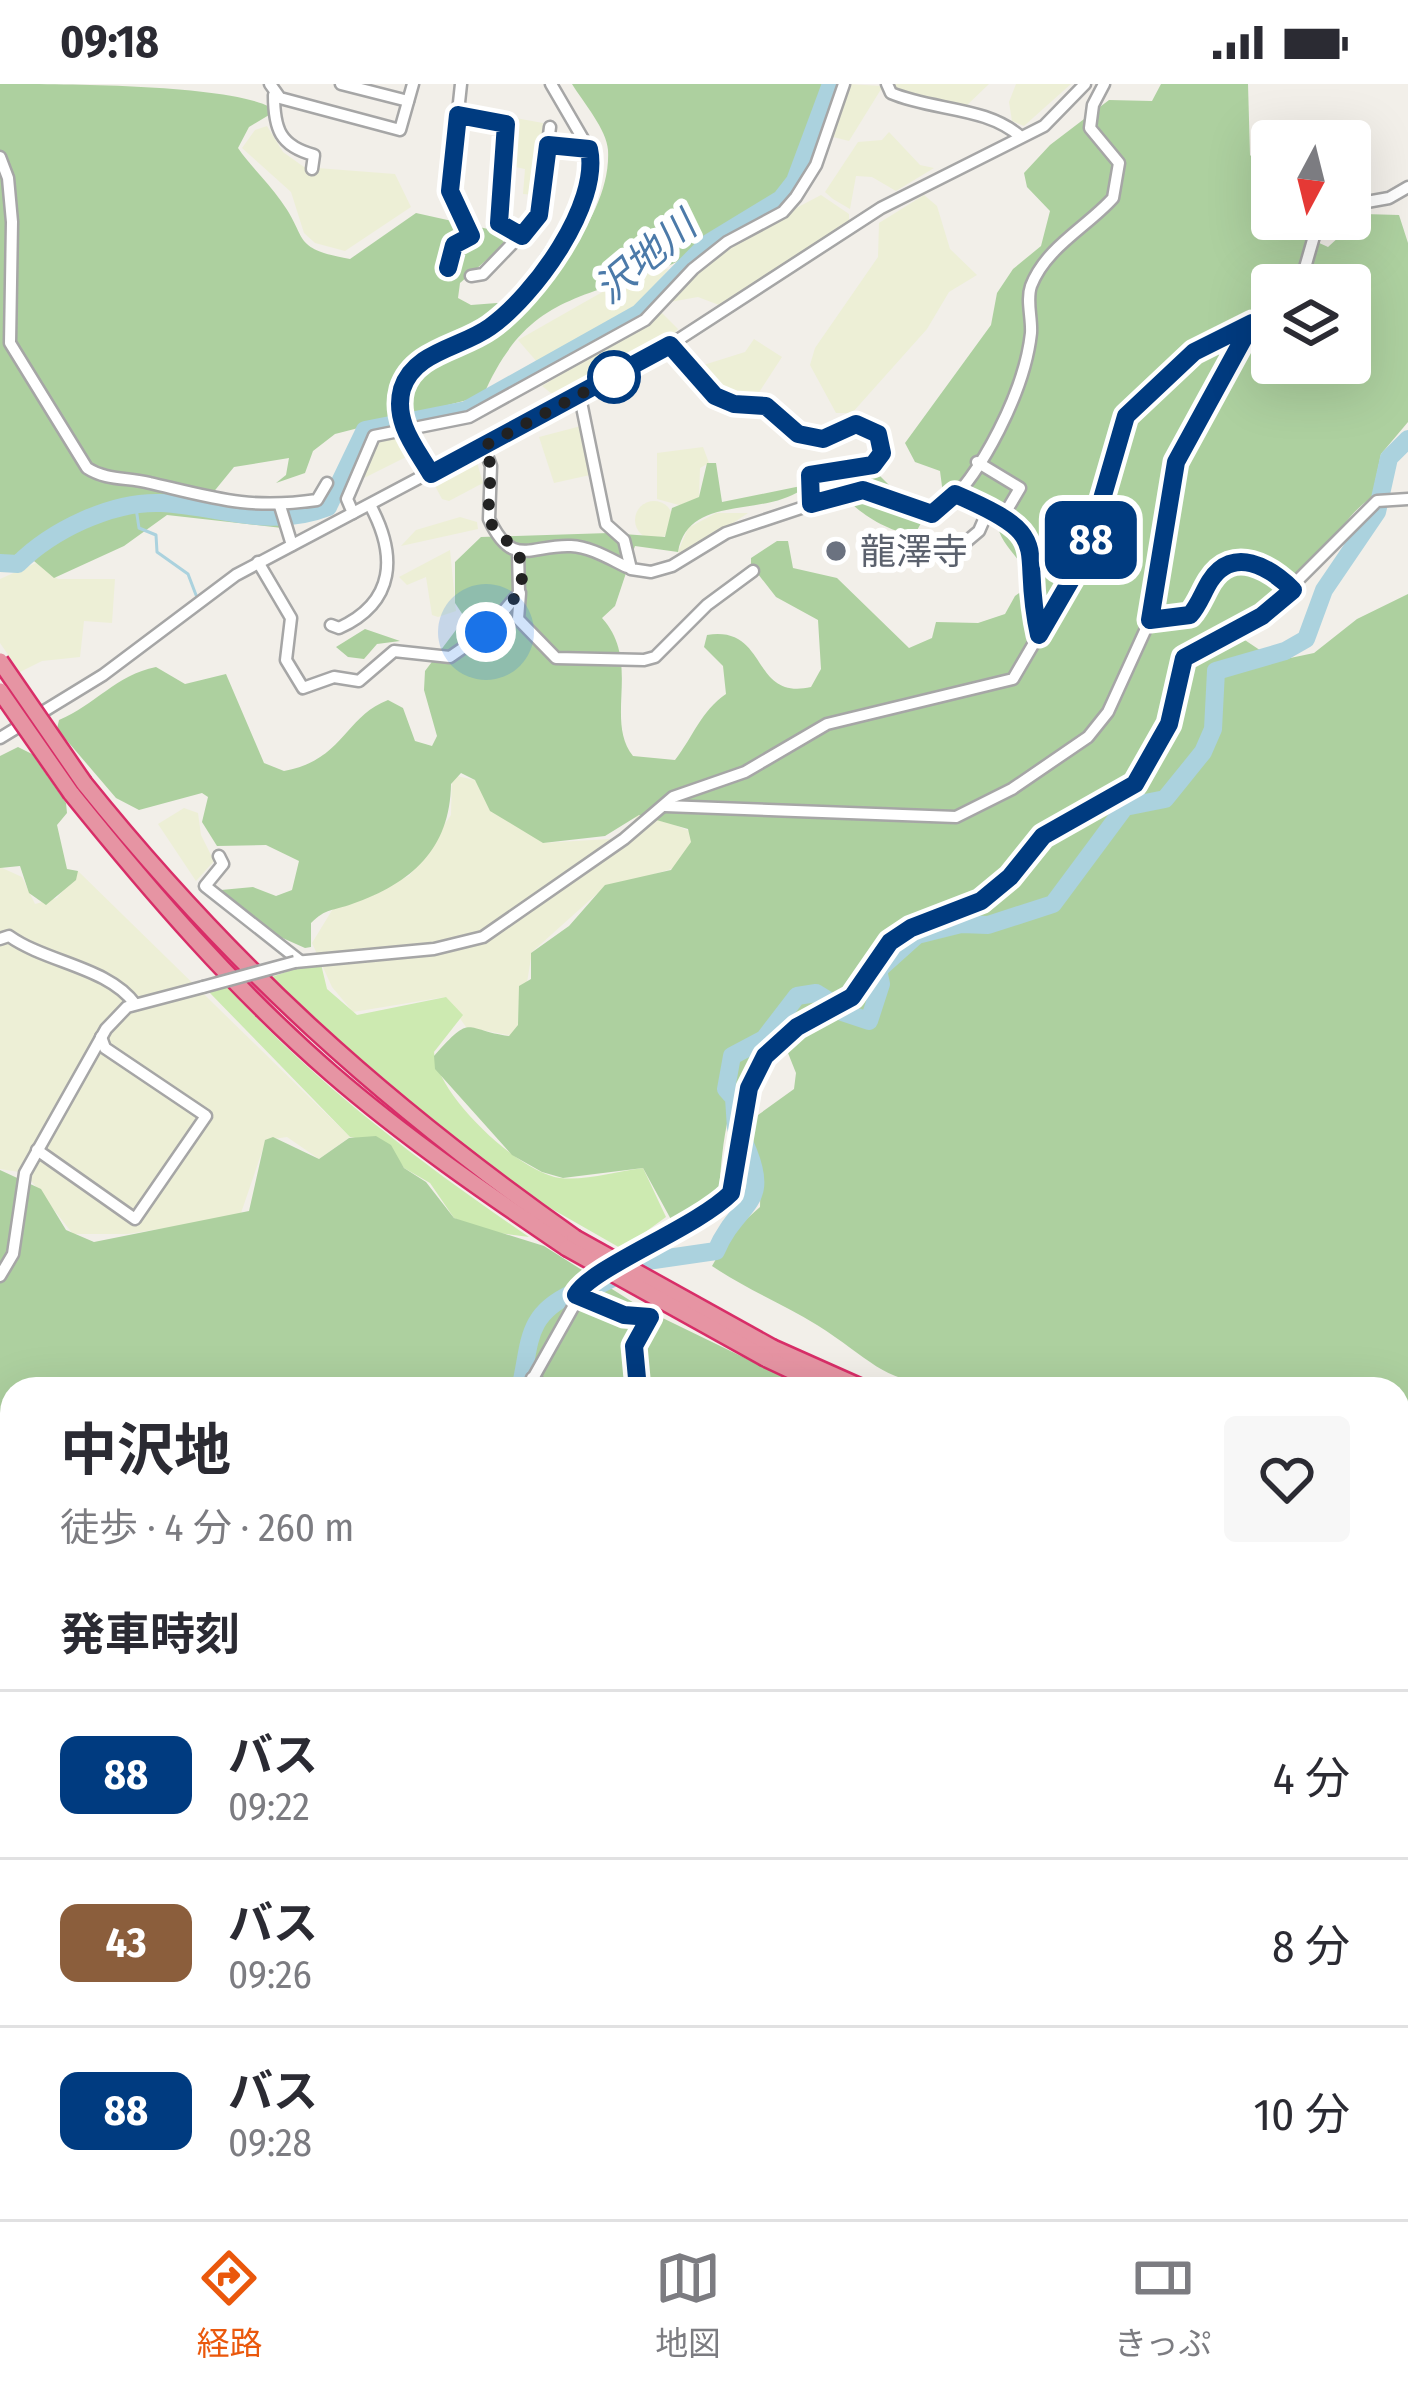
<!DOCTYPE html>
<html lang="ja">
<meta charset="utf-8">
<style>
body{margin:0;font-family:"Fira Sans Condensed","Noto Sans JP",sans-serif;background:#f7f7f7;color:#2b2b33;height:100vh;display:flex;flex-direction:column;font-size:45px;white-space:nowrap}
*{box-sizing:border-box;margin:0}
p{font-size:39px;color:#7c7c81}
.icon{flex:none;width:66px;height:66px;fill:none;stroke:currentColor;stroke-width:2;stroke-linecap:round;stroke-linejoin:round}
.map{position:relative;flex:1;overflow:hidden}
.side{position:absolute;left:0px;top:1293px;width:1410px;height:843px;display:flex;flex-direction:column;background:#fff;border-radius:36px 36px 0 0;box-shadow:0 12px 48px #0002}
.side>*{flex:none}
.badge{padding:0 24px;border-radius:18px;font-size:42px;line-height:78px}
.needle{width:78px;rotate:187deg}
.controls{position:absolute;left:1251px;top:36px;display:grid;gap:24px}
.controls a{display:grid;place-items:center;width:120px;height:120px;border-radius:12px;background:#fff;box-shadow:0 12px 48px #0002;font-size:60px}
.you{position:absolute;width:60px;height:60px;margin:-30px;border:9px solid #fff;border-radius:50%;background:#1a73e8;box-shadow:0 0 0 18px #1a73e833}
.map>.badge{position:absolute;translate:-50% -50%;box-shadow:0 0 0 6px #fff}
h2{padding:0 60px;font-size:45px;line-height:108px}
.round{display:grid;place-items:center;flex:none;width:126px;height:126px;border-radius:12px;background:#f7f7f7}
.overview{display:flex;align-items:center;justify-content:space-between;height:204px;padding:0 60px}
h1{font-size:57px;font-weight:700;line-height:90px}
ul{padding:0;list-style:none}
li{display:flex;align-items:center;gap:36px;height:168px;padding:0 60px;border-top:3px solid #e1e1e2}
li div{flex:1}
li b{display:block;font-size:45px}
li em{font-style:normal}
li .badge{min-width:132px;font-weight:700;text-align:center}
.status{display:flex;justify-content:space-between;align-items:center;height:84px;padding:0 60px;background:#fff;direction:ltr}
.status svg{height:33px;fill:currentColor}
.tabs{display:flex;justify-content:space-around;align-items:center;height:168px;border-top:3px solid #e1e1e2;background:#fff;font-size:33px;color:#7c7c81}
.tabs a{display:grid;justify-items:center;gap:6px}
.tabs .selected{color:#ea580c}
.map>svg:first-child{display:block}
.farmland{fill:#edefd6}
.grass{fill:#cdeab1}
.forest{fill:#add09f;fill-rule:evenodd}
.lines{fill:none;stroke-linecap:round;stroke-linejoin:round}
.stream{stroke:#abd2de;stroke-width:3}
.river{stroke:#abd2de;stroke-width:18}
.minor-casing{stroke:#a6a6a6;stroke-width:15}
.highway-casing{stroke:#d82e68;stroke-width:20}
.minor{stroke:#fff;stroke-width:10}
.highway{stroke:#e694a3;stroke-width:15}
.minor-bridge-casing{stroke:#a6a6a6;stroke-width:15;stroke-linecap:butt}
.highway-bridge-casing{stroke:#d82e68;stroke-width:20;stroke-linecap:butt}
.minor-bridge{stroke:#fff;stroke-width:10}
.highway-bridge{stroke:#e694a3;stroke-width:15}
.line-casing{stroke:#fff;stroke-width:27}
.line{stroke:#003b80;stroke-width:18}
.walk{stroke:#222;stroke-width:12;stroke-dasharray:0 21.6}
.stop-dot{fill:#fff;stroke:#003b80;stroke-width:6}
.worship-dot{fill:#6b7280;stroke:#fff;stroke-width:4.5}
.labels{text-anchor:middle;stroke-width:12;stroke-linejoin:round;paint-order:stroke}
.worship-label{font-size:36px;fill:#5b616d;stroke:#fff;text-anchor:start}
.water-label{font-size:39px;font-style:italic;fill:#4c7aa9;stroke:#fff}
</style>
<div class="status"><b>09:18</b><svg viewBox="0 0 49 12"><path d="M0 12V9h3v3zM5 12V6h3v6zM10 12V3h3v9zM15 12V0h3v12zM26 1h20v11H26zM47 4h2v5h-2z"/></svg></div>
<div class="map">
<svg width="1408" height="2135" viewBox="0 0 1408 2135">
<rect width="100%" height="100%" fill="#f2efe9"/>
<!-- farmland -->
<g class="farmland">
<path d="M847,0L883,2L849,57L829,52Z"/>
<path d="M892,0H989L966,22L921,16L896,7Z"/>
<path d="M1016,0H1071L1024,42L1012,37L1009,18Z"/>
<path d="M510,33L543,39L536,111L523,110L525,85L505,81Z"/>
<path d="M267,42L283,68L304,83L395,90L411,123L345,167L315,159L304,149L291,108L242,64L255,46Z"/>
<path d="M889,48L920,81L934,84L896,107L872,93L856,92L850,125L833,115L825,108L858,58L882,56Z"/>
<path d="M821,111L849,130V138L719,221L698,213L670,218L696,186L737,155Z"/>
<path d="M924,111L937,122L950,165L977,191L949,208L927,245L852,329H836L810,281L815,264L878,173L879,139Z"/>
<path d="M669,185L639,219L538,279L518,256L634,190Z"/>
<path d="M661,228L678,245L674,250L560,316L542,302Z"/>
<path d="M754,255L782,273L756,313H727L694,284L745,268Z"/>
<path d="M581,342L590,391L554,399L539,353Z"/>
<path d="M396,351L408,372L360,396L377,356Z"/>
<path d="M703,363L709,379L700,384L699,413L686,423L657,415V369Z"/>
<path d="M476,375L483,399L449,417L442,415L433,398Z"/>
<circle cx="654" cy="436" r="19"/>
<path d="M716,429H748L684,472L678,468L688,444Z"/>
<path d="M460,433L477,438L478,445L401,462L416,446Z"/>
<path d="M450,466L456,527L438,533L432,531L426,493L407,501L399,493Z"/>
<path d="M36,479L58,495H115L112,539L84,537L80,573L42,577L20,588L0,559V495Z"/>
<path d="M452,691L475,696L543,759L624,754L640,726L696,750L687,780L600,807L532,868L518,953L466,943L445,913L353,928L332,903L312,859L334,823L409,792L451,731Z"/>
<path d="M184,724L198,729L201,751L214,777L196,797L158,740Z"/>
<path d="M0,783L22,793L35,820L57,814L78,787L350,1053L319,1075L287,1053L266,1056L240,1132L128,1150H73L25,1089L0,1085Z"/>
<path d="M750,2124H1065L1059,2135H820L754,2129Z"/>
</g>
<!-- grass -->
<g class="grass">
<path d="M320,876L327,905L357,931L446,913L463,931L434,968C436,1010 518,1088 560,1094C585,1097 618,1087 643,1084L666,1133L622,1165L517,1105L359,979L266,895Z"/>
<path d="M226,902C316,1000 419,1078 529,1153L484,1147L454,1134L430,1099L404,1084L395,1071L371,1057L350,1053L209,908Z"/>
</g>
<!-- forest -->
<g class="forest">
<path d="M0,0C61,0 225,0 270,23L269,31L249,43L238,64C251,83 268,98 281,117C309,155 290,164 350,175L416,129L497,147L505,160L460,199L458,214L471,221L534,216C566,175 611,121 608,66C607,46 583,18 572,0H828C803,34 807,88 779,117C768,128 743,134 729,141C708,153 690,173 668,182C578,216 526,213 483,312L335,350L313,367L305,389L276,399L286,391L289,374L234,383L207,416L276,425L282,444L167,431L124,462L54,494L34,477L0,474Z"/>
<path d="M1161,0H1248L1250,71L1272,95V135H1287L1291,146L1328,163L1364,130L1399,131L1408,159V338L1381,370L1372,413C1351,428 1343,443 1327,461C1297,495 1263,523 1221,540L1276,577L1314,569L1357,535L1408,510V1402L1398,1403V1305H989L975,1294C889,1310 882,1282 817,1241C783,1220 746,1205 712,1182L731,1149L760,1123L761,1079L744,1049L751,1036L794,1005L796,989L788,969L769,962C727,997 723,1055 719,1108L674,1141L643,1084L563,1094L542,1088L512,1071L435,985L434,972C473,928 463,946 509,952L518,941L519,902L531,895V869L569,842L605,801L671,786L691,758L688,745L639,731L605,752L543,759L490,727L475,696L461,689L451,700C450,765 412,799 352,820C333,827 326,824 311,839V863L305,864L269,848L221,806L253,803L276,812L292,806L299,777L266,761L217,762L202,738L208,713L202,709L139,726L116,714L57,645L59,636C95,621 116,591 156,583L185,600L226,590L264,679L284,687C344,676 344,633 388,616L403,624L415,657L432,662L437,652L424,606L425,587L465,534L455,519V478L481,453L609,449L665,453L672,424L699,413L707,379H716L722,418L801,402V406C763,433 688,410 678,468L635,462L615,522L602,534C642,578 604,636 633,672L675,676C693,653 701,627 726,610L723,582L704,563L707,551C769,541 750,617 811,603L821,585L818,536L776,513L751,481V474L777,457H788L793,484L837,494L909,564L932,554L936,538L978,539L1005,530L1015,512L1033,499C1025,477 995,458 998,436L980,419L957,418L943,410L940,387L915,378L905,359L991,241L997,209L1013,185L1041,162L1050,127L1027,103L1024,89L1050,61L1109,16L1152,17ZM1272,201H1350V279H1272Z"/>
<path d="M876,388L903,415L931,421L915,450C895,451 863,432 849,417V399Z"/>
<path d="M365,545L400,557L377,560L364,575L348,573L336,563Z"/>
<path d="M18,663L32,670L66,719L67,729L57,741L67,785L78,787L76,796L46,821L29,809L20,782L0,784V672Z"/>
<path d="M376,1052L391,1061L404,1084L426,1098L454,1134L544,1162L642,1224L809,1305H12V2124H613L608,2135H0V1086L41,1105L66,1146L94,1158L249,1127L265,1056L273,1053L319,1075L349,1054Z"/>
<path d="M1408,1511V1904L1398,1910V1514Z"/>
<path d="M1073,2124H1210V2135H1064Z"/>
</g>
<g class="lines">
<!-- stream -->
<path class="stream" d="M136,424L139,444L156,451L157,468L188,490L196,511"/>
<!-- river -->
<g class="river">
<path d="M0,479L18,480C51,447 111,417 161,419C221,422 269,446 328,423L365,346L466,326L639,229L707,160L781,115L795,97L831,0"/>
<path d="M842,928L869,937L881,900L878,886L917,851L961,840L988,841L1053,820L1125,723L1165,715L1203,668L1213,645L1216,587L1285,567L1306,555L1324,506L1377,428L1389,374L1408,355"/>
<path d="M736,1044L734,1014L726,1005L732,972L764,955L797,912L816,909L834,920"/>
<path d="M587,1207L647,1177L716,1167C738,1115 774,1123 744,1058"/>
<path d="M520,1305C531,1260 524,1231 573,1209"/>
<path d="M0,1570L12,1562"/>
</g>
<!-- minor casing -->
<g class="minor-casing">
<g id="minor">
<path d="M270,0L280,14L400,46L413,0"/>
<path d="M341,0L408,17"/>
<path d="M887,0L891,9C933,27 986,22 1021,53"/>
<path d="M274,11C274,45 280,62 314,71L312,85"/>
<path d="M458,31L506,40L499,139L522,152"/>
<path d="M548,61L589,65"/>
<path d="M0,73L8,94L12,138L10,259L87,384C107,397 128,393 150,399C214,414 249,426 317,416L327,399"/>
<path d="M1350,121L1389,114L1408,103"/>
<path d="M448,184L454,161L471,152L450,103L461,0"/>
<path d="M471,192L483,190L539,132L550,43"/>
<path d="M1300,201L1319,135"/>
<path d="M670,261L715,312L733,320L766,323L798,350L826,354L856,341L878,350L882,369L873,381L810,391L811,420"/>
<path d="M580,313L606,440L624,456L631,485L651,488L672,482L726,449L855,406L938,429C982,393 1025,305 1031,249C1032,234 1026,216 1031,202C1046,163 1087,143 1113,114L1119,79L1090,44L1093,21L1104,0"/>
<path d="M400,323L415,284L480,250L513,223L586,116L590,67L551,0"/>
<path d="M408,353L432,390"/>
<path d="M484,363L491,382L489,435C513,486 531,460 571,462C591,463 610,475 627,483"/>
<path d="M955,410L1004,431L1020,404L977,378"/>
<path d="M280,422L292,461"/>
<path d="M353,429L347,415L374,352L469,333L645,236L693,185L727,158L783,128L796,113L816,81L844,0"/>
<path d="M1004,431L1028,451L1039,551"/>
<path d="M960,463L979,447L989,424"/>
<path d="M258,478L291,534L286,576L303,604L334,593L359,597L394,567L450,573L486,548L519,509L518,468"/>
<path d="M520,509L518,535L556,574L644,576L655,573L707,521L753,487"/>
<path d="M1150,536L1191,531L1210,497L1236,478L1263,481L1293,506"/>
<path d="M331,541L339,544C396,518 397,471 370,421"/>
<path d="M0,654L103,591L236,491L670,261L881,124L1044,42L1085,0"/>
<path d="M665,722L956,733L1012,705L1088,653L1108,628L1149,538L1176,378L1252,239"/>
<path d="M219,772L223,780L205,802L300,877"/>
<path d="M0,855L9,852C47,879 108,883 135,920"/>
<path d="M295,878L434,865L483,853L624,755L673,713L745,688L827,640L1013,595L1086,470L1126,331L1194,268L1272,224"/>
<path d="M37,1066L135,1135L206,1032L105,964L101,953"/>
<path d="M0,1192L13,1170L25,1089L106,945L127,923L203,903"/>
<path d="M576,1211L624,1231L650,1233L634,1262L637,1305"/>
<path d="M532,1294L549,1305"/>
<path d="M527,1305L590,1193L670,1154L732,1109L749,1004L765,972L797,943L852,913L890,858L997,807L1043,752L1135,700L1169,640L1181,583L1189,568L1262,532L1377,417L1408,415"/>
<path d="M1398,1344L1408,1339"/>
<path d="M1398,1488L1408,1489"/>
<path d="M0,1610H12"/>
<path d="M1398,1772L1408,1767"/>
<path d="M1398,2064L1408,2058"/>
<path d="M631,2135L638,2124"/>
<path d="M675,2135L689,2124"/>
<path d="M1260,2135L1276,2124"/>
</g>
</g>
<!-- highway casing -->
<g class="highway-casing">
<g id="highway">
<path d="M84,699C233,884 382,1018 575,1154"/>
<path d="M71,709C151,808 235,906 332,990C406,1054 486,1109 567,1164"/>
<path d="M773,1264L865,1305"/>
<path d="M765,1274L831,1305"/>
<path d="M1398,1440L1408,1441"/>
<path d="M1398,1456L1408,1457"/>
</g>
</g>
<!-- minor -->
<use href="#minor" class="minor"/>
<!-- highway -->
<use href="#highway" class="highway"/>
<!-- minor-bridge casing -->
<g class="minor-bridge-casing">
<g id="minor-bridge">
<path d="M400,323L408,353"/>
<path d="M203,903L295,878"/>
</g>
</g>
<!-- highway-bridge casing -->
<g class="highway-bridge-casing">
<g id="highway-bridge">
<path d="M0,577L84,699"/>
<path d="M0,607L71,709"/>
<path d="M575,1154L773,1264"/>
<path d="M567,1164L765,1274"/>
</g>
</g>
<!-- minor-bridge -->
<use href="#minor-bridge" class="minor-bridge"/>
<!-- highway-bridge -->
<use href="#highway-bridge" class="highway-bridge"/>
</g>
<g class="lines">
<!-- line casing -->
<g class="line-casing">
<path id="line" d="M448,184L454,161L471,152L450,107L458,31L506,40L499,139L522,152L539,131L548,61L589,65C601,120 534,212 490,243C461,264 414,267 402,305C393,338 416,364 431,390L670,261L715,312L734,320L766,322L798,350L823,355L856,340L878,350L882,369L873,381L810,391L811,420L863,406L932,430L955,410C1060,455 1018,459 1039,551L1086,470L1126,332L1194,268L1252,239L1176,378L1150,536L1190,531C1199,521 1203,508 1210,497C1233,461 1270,483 1293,506L1262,532L1184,574L1169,640L1135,700L1043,752L1010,793L981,817L911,844L890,858L852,913L797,943L765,972L749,1004L731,1109C696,1144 590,1184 576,1211L624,1231L650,1233L634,1262L638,1305"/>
</g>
<!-- line -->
<use href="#line" class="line"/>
<!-- walk -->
<path class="walk" d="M486,548C505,528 532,502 519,472C513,460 496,449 488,435L491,382L484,362L625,286L614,293"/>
</g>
<!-- markers -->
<circle class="stop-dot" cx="614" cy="293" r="24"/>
<circle class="worship-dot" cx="836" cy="467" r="12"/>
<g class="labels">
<!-- worship labels -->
<g class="worship-label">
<text x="860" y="480">龍澤寺</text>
</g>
<!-- water labels -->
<g class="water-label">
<text transform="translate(645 173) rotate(-40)" y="14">沢地川</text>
</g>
</g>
</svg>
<div class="controls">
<a><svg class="needle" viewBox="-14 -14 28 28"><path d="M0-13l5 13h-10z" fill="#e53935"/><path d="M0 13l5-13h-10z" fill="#7c7c81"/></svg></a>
<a><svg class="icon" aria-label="layers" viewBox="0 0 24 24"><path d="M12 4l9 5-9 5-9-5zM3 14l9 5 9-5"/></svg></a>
</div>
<div class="you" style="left:486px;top:548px"></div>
<b class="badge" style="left:1091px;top:456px;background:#003b80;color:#fff">88</b>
<section class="side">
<div class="overview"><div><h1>中沢地</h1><p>徒歩 · 4 分 · 260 m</p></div><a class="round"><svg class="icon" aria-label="heart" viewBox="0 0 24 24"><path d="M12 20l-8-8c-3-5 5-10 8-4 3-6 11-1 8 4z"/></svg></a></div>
<h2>発車時刻</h2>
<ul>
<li><span class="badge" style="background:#003b80;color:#fff">88</span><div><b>バス</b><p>09:22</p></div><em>4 分</em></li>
<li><span class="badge" style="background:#8b5e3c;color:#fff">43</span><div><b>バス</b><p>09:26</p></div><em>8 分</em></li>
<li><span class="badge" style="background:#003b80;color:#fff">88</span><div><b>バス</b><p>09:28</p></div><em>10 分</em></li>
</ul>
</section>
</div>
<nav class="tabs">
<a class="selected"><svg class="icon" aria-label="directions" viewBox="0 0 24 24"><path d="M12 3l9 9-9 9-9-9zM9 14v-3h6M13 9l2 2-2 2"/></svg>経路</a>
<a><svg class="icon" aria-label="map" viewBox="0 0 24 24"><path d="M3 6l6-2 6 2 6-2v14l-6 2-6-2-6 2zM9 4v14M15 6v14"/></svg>地図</a>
<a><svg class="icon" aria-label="tickets" viewBox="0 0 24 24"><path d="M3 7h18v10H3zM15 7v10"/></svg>きっぷ</a>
</nav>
